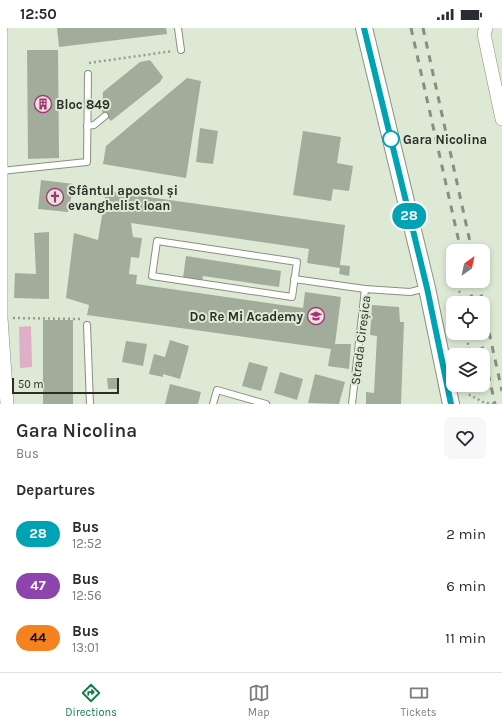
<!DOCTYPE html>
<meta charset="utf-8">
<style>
body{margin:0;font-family:Karla,sans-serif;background:#f7f7f7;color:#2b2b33;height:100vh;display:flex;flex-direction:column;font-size:15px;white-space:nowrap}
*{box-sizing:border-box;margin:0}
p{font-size:13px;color:#7c7c81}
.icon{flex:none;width:22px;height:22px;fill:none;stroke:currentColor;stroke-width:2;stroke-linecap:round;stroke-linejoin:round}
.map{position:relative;height:376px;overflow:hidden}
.details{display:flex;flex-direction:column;background:#fff;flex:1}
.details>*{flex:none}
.badge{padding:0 8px;border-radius:13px;font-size:14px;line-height:26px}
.needle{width:26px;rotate:33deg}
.fabs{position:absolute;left:446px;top:216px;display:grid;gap:8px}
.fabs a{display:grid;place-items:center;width:44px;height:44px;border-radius:8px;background:#fff;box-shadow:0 2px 6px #0003;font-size:20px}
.scale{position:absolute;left:12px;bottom:10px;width:107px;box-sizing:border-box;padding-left:4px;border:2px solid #2a2e27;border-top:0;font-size:11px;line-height:14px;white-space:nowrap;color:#2a2e27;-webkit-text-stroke:3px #dde8d5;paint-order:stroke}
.map>.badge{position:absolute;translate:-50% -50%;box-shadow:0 0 0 2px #fff}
h2{padding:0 16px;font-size:15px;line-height:36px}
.round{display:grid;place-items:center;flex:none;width:42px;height:42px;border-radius:8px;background:#f7f7f7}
.headline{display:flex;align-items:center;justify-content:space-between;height:68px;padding:0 16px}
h1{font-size:19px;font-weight:600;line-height:30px}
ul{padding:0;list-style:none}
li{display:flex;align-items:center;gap:12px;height:52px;padding:0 16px}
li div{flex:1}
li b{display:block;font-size:15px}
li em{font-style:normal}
li .badge{min-width:44px;font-weight:700;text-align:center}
.status{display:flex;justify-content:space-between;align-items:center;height:28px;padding:0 20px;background:#fff;direction:ltr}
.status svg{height:11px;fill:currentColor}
.tabs{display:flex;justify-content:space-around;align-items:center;height:56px;border-top:1px solid #e1e1e2;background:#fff;font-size:11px;color:#7c7c81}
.tabs a{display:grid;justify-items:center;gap:2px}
.tabs .active{color:#0b8043}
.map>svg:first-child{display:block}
.green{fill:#deafc6}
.building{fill:#a2ac9a}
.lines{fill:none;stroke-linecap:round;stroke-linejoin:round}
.service-casing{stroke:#87917f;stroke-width:8}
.minor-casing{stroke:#87917f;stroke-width:14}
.tertiary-casing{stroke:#87917f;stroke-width:18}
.path{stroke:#959d8f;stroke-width:2.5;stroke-dasharray:2 3;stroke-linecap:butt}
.service{stroke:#fff;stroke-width:6}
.minor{stroke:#fff;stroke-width:13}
.tertiary{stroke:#fff;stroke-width:16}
.rail{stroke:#878f81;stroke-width:3;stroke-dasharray:7 7;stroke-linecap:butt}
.line-casing{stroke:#fff;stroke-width:9}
.line{stroke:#00a3b4;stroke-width:6}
.stop-dot{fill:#fff;stroke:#00a3b4;stroke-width:2}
.labels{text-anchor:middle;stroke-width:4;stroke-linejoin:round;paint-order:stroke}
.poi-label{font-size:13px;font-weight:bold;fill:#2a2e27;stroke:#dde8d5;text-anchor:start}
.stop-label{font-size:13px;font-weight:bold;fill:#2a2e27;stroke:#dde8d5;text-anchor:start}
.street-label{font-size:13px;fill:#2a2e27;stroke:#dde8d5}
</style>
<div class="status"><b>12:50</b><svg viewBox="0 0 49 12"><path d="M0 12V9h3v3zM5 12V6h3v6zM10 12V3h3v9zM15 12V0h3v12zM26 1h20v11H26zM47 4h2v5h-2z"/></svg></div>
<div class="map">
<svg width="502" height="376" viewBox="0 0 502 376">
<rect width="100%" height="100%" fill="#dde8d5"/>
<!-- green -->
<path class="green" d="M31,298L32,339L20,340L19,299Z"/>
<!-- building -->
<g class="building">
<path d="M57,0H166L167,6L59,19Z"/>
<path d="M27,22H58L59,130L28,131Z"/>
<path d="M150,32L163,49L160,54L111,93L102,84L103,64L140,34Z"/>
<path d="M187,50L201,53L186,150L103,136L106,118Z"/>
<path d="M200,100L218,103L213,136L196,134Z"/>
<path d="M303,103L341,109L337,135L353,138L349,163L333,161L331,173L293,167Z"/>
<path d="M41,152L74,156L68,184L38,181Z"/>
<path d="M106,163L345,197L340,237L350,238L349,248L339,246L340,240L307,235L309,221L131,195L133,209L142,210L139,230L131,229L129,246L137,247L136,256L303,280L305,264L341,269L335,316H351L349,341L328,338L331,321L87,287L89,277L66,270L74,205L98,212Z"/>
<path d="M49,204V271L14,270L15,245L36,246L34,205Z"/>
<path d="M186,228L281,243L279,259L203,248L202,253L183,250Z"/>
<path d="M372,277L399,279L400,294H404L401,376H366V364L374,365L377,308L370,307Z"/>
<rect x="43" y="292" width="30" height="84"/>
<path d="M170,312L189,318L180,351L163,346V349L149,346L154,326L165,329Z"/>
<path d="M126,313L147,316L143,338L122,334Z"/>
<path d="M249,334L268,339L261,363L242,358Z"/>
<path d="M280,344L303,351L297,372L274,365Z"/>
<path d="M315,346L345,354L339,376L308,375Z"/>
<path d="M107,350H119V361H108Z"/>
<path d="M170,356L201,364L198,376H165Z"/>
</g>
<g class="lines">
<!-- service casing -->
<g class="service-casing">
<g id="service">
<path d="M178,0L181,22"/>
<path d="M87,98L94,97L105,88"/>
<path d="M1,143L87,134L88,46"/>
<path d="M157,213L297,234L292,269L152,248Z"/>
<path d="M294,251L365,261"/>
<path d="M87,297L90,376"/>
<path d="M213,376L217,362L266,376"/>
<path d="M352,376L365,261L410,264L426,260"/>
</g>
</g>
<!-- minor casing -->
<g class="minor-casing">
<g id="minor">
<path d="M1,0V290L7,376"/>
<path d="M486,0L484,6L502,91"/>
</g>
</g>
<!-- tertiary casing -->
<g class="tertiary-casing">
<path id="tertiary" d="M364,0L427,260L451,376"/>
</g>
<!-- path -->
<g class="path">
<path d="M89,35L173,23"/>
<path d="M458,253L461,275"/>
<path d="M13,290L80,291"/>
<path d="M466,305L470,327"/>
<path d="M469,357L468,366L483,374L493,376"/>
</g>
<!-- service -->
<use href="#service" class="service"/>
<!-- minor -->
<use href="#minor" class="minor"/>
<!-- tertiary -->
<use href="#tertiary" class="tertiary"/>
<!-- rail -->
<g class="rail">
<path d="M411,0L461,223"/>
<path d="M423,0L472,223"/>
<path d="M468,253L473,275"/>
<path d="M478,253L483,275"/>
<path d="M483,277L502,363"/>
<path d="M479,305L495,376"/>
</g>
</g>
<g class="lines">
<!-- line casing -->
<g class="line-casing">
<path id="line" d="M364,0L427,260L451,376"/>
</g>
<!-- line -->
<use href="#line" class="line"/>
</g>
<!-- icons -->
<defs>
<g id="building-ring" transform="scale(0.9)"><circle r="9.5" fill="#dde8d5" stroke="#ae2e7b" stroke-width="1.5"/><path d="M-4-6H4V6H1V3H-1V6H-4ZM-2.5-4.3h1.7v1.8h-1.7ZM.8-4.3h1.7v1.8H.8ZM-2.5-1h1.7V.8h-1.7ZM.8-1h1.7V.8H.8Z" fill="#ae2e7b"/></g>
<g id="church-ring" transform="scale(0.9)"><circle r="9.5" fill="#dde8d5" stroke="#ae2e7b" stroke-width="1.5"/><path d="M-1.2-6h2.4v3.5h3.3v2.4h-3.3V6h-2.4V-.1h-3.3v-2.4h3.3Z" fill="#ae2e7b"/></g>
<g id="school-ring" transform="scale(0.9)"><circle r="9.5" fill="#dde8d5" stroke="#ae2e7b" stroke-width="1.5"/><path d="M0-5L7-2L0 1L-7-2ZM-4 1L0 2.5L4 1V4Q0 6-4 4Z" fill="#ae2e7b"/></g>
</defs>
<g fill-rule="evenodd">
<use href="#building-ring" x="43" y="76"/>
<use href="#church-ring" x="55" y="169"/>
<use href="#school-ring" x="316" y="288"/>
</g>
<!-- markers -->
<circle class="stop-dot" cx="391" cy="111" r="8"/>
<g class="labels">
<!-- poi labels -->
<g class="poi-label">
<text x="56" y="81">Bloc 849</text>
<text x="68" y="167">Sfântul apostol și<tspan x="68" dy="15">evanghelist Ioan</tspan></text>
<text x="303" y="293" text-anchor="end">Do Re Mi Academy</text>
</g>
<!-- stop labels -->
<g class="stop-label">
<text x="403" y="116">Gara Nicolina</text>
</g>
<!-- street labels -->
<g class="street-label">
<text transform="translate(360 312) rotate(-83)" y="5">Strada Cireșica</text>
</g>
</g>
</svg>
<div class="fabs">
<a><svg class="needle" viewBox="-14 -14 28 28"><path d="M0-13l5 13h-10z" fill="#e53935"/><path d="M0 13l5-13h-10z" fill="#7c7c81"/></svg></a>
<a><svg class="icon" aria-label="locate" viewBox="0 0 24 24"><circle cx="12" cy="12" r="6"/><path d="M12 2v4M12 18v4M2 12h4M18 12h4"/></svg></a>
<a><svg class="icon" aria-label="layers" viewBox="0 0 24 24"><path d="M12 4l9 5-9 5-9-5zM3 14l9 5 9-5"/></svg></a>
</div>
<div class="scale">50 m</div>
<b class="badge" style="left:409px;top:188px;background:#00a3b4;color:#fff">28</b>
</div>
<section class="details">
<div class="headline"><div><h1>Gara Nicolina</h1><p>Bus</p></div><a class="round"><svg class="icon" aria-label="heart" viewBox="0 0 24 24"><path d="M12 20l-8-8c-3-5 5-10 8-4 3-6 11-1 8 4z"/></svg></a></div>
<h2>Departures</h2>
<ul>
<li><span class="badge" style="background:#00a3b4;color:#fff">28</span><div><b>Bus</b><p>12:52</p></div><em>2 min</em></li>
<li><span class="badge" style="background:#8e44ad;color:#fff">47</span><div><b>Bus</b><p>12:56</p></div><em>6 min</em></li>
<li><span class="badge" style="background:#f58220;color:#111">44</span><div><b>Bus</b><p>13:01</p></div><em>11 min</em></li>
</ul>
</section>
<nav class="tabs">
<a class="active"><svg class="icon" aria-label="directions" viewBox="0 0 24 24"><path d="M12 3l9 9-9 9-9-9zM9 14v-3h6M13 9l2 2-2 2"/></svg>Directions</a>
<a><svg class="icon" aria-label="map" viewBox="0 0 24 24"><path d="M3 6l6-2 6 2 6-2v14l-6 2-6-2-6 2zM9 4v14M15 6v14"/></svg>Map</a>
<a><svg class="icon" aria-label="tickets" viewBox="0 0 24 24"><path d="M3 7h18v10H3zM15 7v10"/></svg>Tickets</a>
</nav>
